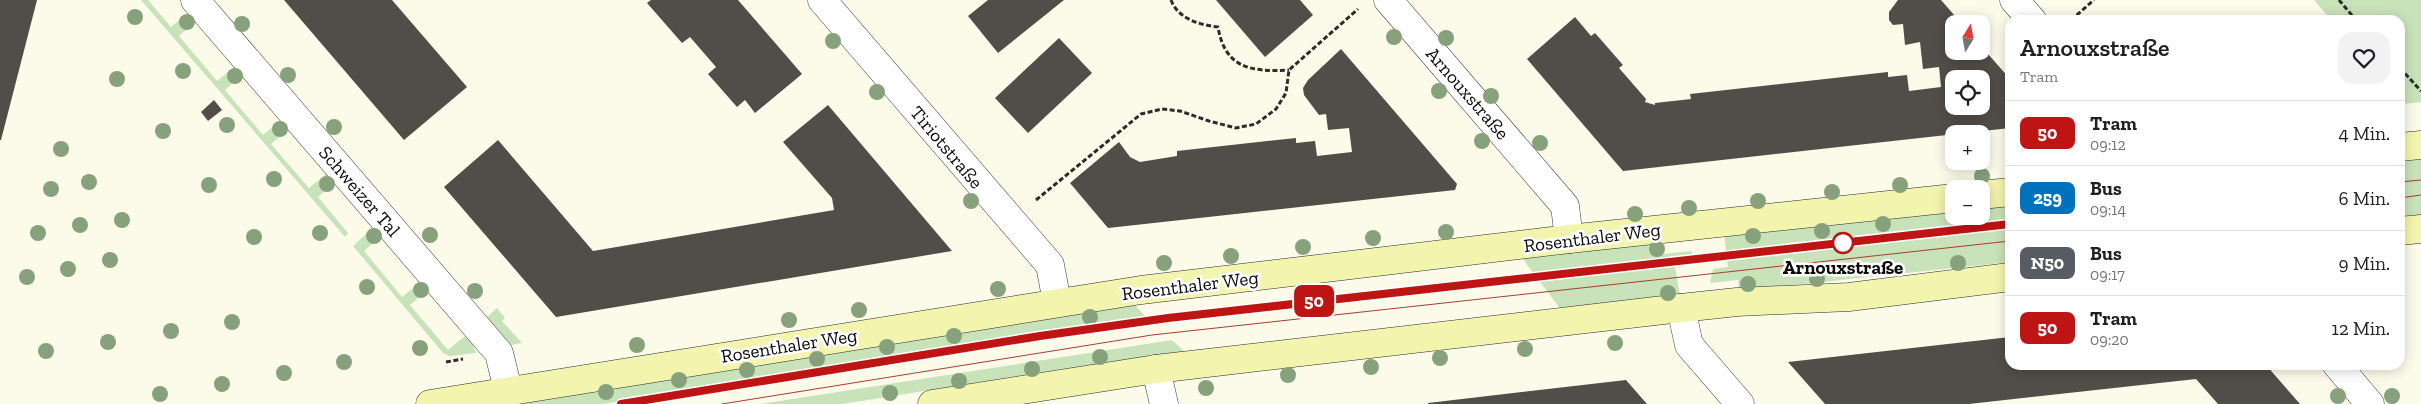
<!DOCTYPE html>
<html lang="de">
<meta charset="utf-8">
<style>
body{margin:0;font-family:"Zilla Slab",serif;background:#f2f2f2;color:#202124;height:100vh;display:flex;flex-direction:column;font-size:19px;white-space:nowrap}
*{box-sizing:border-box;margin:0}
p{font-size:16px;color:#757577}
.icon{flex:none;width:28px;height:28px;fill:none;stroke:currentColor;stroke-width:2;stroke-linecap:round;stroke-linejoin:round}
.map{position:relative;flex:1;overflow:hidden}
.drawer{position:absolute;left:2005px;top:15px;width:400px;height:355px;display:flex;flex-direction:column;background:#fff;border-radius:15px;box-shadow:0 2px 12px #0003}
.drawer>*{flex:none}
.badge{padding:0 10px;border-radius:8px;font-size:18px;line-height:32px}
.needle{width:32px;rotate:11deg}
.tools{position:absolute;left:1945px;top:15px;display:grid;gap:10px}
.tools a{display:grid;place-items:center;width:45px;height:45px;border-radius:10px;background:#fff;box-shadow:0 2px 12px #0003;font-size:25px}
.map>.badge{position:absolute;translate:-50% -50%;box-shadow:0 0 0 2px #fff}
.round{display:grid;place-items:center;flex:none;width:52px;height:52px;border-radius:15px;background:#f2f2f2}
.summary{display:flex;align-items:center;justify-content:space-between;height:85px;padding:0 15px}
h1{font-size:24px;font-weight:600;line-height:38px}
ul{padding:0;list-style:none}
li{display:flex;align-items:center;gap:15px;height:65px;padding:0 15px;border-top:1px solid #e0e0e0}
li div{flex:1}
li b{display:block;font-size:19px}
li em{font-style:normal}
li .badge{min-width:55px;font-weight:700;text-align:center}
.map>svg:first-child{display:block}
.green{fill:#c8e2b9}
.building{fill:#514d48;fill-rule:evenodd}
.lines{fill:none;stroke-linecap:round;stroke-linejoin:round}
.minor-casing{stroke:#3d3d3d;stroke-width:29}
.secondary-casing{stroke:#2c2c2c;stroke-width:29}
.path{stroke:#2c2c2c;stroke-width:3;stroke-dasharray:5 2.5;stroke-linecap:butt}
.minor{stroke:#fff;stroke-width:28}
.secondary{stroke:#f3f4ad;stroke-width:28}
.tram{stroke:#a73f35;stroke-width:1}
.tree{fill:#87a17d}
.line-casing{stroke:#fff;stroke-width:11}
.line{stroke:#be1414;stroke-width:8}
.stop-dot{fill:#fff;stroke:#be1414;stroke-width:2.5}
.labels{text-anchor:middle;stroke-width:5;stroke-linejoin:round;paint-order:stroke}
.street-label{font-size:19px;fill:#0a0a0a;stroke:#fff}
.stop-label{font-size:19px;font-weight:bold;fill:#0a0a0a;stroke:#fff}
</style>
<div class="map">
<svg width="2421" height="404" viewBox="0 0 2421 404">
<rect width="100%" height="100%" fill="#fcfbea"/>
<!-- green -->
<g class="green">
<path d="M141,0H148L171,27L188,13L195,22L179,36L217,81L234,67L241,75L225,90L263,135L280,121L287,130L271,144L309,188L326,174L334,183L318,197L348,233L345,237Z"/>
<path d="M2314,0H2421V102L2404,104L2400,100V20H2331Z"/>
<path d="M2421,159V218L2400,220V162Z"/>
<path d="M2010,204V262L1739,291L1738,280L1710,283L1713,269L1728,267L1724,234L1954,210V216H1981V207Z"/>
<path d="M373,228L380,237L364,251L402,297L419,283L426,291L410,305L448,350L465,336L472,343L476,353L450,356L444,354L353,246Z"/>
<path d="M1660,242L1663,254L1692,251L1689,265L1675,267L1680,296L1562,311L1522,258Z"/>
<path d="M1131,301L1145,316L603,404H510Z"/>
<path d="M497,308L505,318L502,321L522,343L510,345L487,317Z"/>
<path d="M1172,340L1185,352L1056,370L842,404H761Z"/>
</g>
<!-- building -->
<g class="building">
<path d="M0,0H37L1,140H0Z"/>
<path d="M284,0H392L467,87L404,140Z"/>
<path d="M651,0H738L802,74L755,113L745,100L737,107L708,74L716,67L690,37L682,43L647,3Z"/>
<path d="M988,0H1064L998,53L968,16Z"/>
<path d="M1216,0H1300L1313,15L1265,57Z"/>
<path d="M1898,0H1941L1962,24H1954V51H1981V46L2010,79V128L1623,171L1527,59L1575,17L1591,36L1595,33L1623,65L1619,68L1646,99L1645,102L1655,105V103L1691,99L1690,94L1888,72V77L1907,75L1909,91L1941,87L1939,67L1923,69L1920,42L1905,45L1903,24L1893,25L1889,20V12ZM1954,79H1981V106H1954Z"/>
<path d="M1059,38L1092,73L1028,133L995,98Z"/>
<path d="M1341,49L1457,184L1455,190L1108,228L1070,183L1119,142L1130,157L1140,162L1177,156V151L1296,138V143L1315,141L1317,156L1352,152L1349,128L1328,130L1326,114L1319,115L1304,95L1303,88L1308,80Z"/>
<path d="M214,100L222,110L208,121L201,112Z"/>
<path d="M828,105L952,251L556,317L444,187L498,140L593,251L834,210L832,198L783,142Z"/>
<path d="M2010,337V365H2266L2300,404H2218L2196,379L1969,404H1825L1788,362Z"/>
<path d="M1626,380L1647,404H1428V403Z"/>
</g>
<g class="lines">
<!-- minor casing -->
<g class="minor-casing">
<g id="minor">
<path d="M195,0L499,353L508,390"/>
<path d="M822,0L1050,265L1057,302"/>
<path d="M1388,0L1565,206L1569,239"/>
<path d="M2014,0L2032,20"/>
<path d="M1681,308L1689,345L1740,404"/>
<path d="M2337,365L2370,404"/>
<path d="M1156,369L1164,404"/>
</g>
</g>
<!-- secondary casing -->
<g class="secondary-casing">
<g id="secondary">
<path d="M2400,147L2421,145"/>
<path d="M1981,195L2010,192"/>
<path d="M2400,231L2421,229"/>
<path d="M430,404L1141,290L1569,239L1954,198"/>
<path d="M932,404L1156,369L1681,308L1737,302L1849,297L2010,277"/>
</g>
</g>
<!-- path -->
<g class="path">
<path d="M1171,0C1178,19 1200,25 1218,27C1225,69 1252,72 1289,70"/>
<path d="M2339,0L2356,20"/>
<path d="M2071,20L2094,0"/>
<path d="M2400,68L2421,91"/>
<path d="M1036,200L1141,114L1162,109L1180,111L1209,121L1236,128L1256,124L1276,109L1286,93L1289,70L1358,9"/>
<path d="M446,362L463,359"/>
</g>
<!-- minor -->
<use href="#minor" class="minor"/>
<!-- secondary -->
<use href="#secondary" class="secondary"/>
<!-- tram -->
<g class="tram">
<path d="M2400,182L2421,180"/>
<path d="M2400,198L2421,195"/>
<path d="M621,404L1040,336L1168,318L2010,224"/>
<path d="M722,404L1152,335L2010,241"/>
</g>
</g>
<!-- trees -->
<g class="tree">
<circle cx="135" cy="17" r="8"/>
<circle cx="187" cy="22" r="8"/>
<circle cx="242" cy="24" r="8"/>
<circle cx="1394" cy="37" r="8"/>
<circle cx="1446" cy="38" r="8"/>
<circle cx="833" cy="41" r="8"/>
<circle cx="183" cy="71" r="8"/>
<circle cx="288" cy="75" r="8"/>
<circle cx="235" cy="76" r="8"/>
<circle cx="117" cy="79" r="8"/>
<circle cx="1439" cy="91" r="8"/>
<circle cx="877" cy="92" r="8"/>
<circle cx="1491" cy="96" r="8"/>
<circle cx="227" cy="125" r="8"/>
<circle cx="334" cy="127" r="8"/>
<circle cx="280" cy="129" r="8"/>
<circle cx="163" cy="131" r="8"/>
<circle cx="1482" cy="141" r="8"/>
<circle cx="1540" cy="143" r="8"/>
<circle cx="61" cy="149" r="8"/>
<circle cx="1982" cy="176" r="8"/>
<circle cx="274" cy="179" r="8"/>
<circle cx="89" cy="182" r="8"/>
<circle cx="327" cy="184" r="8"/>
<circle cx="209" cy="185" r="8"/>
<circle cx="1900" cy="185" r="8"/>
<circle cx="51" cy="189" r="8"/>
<circle cx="1832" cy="192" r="8"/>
<circle cx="971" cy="201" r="8"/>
<circle cx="1758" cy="201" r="8"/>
<circle cx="1689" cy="208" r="8"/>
<circle cx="1635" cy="214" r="8"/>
<circle cx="122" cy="220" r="8"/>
<circle cx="1883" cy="224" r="8"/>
<circle cx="80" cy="225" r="8"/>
<circle cx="1822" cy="231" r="8"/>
<circle cx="1446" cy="232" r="8"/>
<circle cx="38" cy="233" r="8"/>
<circle cx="320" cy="233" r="8"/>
<circle cx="430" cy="235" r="8"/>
<circle cx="374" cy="236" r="8"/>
<circle cx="1753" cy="236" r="8"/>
<circle cx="254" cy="237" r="8"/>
<circle cx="1373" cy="238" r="8"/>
<circle cx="1303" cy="247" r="8"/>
<circle cx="1657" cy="249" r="8"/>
<circle cx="1231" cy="256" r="8"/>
<circle cx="110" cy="260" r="8"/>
<circle cx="1164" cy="263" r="8"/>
<circle cx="1958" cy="263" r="8"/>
<circle cx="1888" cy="268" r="8"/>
<circle cx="68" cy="269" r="8"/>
<circle cx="27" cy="277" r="8"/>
<circle cx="1817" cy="279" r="8"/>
<circle cx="1748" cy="284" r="8"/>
<circle cx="367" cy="287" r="8"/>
<circle cx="998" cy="289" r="8"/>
<circle cx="421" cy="290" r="8"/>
<circle cx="475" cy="291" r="8"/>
<circle cx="1668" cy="293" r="8"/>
<circle cx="859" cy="310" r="8"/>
<circle cx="1090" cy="317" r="8"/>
<circle cx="789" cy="320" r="8"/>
<circle cx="232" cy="322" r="8"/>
<circle cx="171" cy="331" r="8"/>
<circle cx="954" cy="336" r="8"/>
<circle cx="108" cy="342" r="8"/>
<circle cx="1615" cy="343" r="8"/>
<circle cx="637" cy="345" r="8"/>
<circle cx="887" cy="347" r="8"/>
<circle cx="420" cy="348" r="8"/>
<circle cx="1525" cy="349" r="8"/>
<circle cx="46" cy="351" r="8"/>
<circle cx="1100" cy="357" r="8"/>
<circle cx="1440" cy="358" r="8"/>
<circle cx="817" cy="359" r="8"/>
<circle cx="344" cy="362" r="8"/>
<circle cx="1371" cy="367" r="8"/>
<circle cx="1032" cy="369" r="8"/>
<circle cx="747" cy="370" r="8"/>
<circle cx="284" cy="373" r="8"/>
<circle cx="1288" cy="375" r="8"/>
<circle cx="679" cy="380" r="8"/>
<circle cx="959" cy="381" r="8"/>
<circle cx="222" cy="384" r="8"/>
<circle cx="1206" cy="388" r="8"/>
<circle cx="606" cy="392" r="8"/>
<circle cx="890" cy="393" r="8"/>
<circle cx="160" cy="394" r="8"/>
<circle cx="2338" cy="396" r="8"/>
<circle cx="2392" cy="396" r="8"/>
</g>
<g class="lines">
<!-- line casing -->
<g class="line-casing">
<path id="line" d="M621,404L1040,336L1168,318L2010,224"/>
</g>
<!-- line -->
<use href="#line" class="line"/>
</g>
<!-- markers -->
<circle class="stop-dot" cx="1843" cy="243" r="10"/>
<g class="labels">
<!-- street labels -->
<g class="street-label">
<text transform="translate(1468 93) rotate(49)" y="7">Arnouxstraße</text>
<text transform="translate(947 147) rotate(50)" y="7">Tiriotstraße</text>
<text transform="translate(360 191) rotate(49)" y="7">Schweizer Tal</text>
<text transform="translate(1592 237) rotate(-7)" y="7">Rosenthaler Weg</text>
<text transform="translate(1190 285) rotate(-7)" y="7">Rosenthaler Weg</text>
<text transform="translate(789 345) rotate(-9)" y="7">Rosenthaler Weg</text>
</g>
<!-- stop labels -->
<g class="stop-label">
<text x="1843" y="274">Arnouxstraße</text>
</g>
</g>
</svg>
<div class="tools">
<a><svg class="needle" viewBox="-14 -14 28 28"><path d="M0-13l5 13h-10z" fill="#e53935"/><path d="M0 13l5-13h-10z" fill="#757577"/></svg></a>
<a><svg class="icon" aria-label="locate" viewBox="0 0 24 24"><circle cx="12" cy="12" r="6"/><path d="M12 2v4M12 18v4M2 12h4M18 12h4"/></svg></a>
<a>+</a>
<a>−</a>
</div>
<b class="badge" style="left:1314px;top:301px;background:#be1414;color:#fff">50</b>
<section class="drawer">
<div class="summary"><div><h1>Arnouxstraße</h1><p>Tram</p></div><a class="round"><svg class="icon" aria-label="heart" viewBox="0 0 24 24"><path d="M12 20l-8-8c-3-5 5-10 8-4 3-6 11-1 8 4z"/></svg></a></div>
<ul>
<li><span class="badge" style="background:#be1414;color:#fff">50</span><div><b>Tram</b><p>09:12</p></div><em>4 Min.</em></li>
<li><span class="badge" style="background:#0072bc;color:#fff">259</span><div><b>Bus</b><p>09:14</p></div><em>6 Min.</em></li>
<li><span class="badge" style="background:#595b62;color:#fff">N50</span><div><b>Bus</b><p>09:17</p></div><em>9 Min.</em></li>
<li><span class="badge" style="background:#be1414;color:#fff">50</span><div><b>Tram</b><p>09:20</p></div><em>12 Min.</em></li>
</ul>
</section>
</div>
